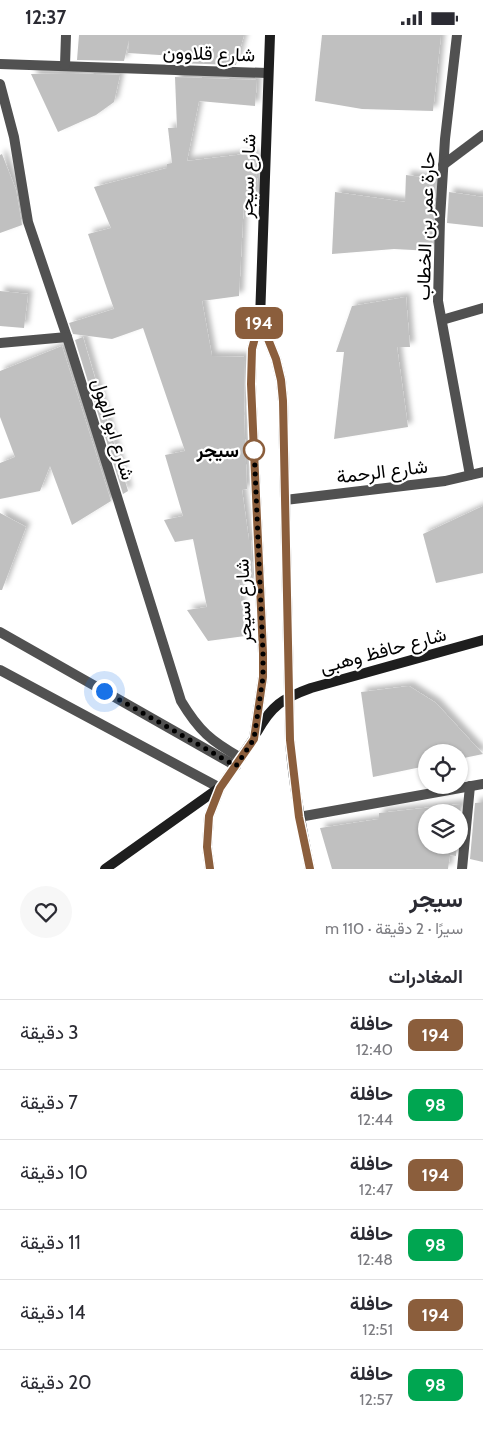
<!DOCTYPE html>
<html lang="ar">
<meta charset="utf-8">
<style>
body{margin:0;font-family:Cabin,Vazirmatn,sans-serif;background:#f7f7f7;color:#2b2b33;direction:rtl;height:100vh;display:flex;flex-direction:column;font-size:19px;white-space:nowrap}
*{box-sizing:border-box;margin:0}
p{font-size:16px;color:#7c7c81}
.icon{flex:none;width:28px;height:28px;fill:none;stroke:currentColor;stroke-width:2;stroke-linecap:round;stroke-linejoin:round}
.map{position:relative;height:834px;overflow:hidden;direction:ltr}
.drawer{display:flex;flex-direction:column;background:#fff;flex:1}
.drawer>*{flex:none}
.badge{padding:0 10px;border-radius:8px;font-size:18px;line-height:32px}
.controls{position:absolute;left:418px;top:709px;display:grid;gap:10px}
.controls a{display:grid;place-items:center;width:50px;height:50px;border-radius:50%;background:#fff;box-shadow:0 1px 4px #0004;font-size:25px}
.you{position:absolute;width:25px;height:25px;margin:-12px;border:4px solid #fff;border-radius:50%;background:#1a73e8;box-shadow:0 0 0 8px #1a73e833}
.map>.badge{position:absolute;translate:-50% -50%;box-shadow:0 0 0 2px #fff}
h2{padding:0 20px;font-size:19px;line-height:45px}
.round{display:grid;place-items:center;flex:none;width:52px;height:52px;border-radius:26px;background:#f7f7f7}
.head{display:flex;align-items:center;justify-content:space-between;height:85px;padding:0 20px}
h1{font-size:24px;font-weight:700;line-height:38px}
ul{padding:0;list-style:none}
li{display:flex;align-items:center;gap:15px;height:70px;padding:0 20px;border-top:1px solid #e1e1e2}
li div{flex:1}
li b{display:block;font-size:19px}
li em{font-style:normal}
li .badge{min-width:55px;font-weight:700;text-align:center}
.status{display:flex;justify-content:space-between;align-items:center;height:35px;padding:0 25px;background:#fff;direction:ltr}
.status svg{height:14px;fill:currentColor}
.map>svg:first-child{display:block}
.building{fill:#c0c0c0;filter:url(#shadow)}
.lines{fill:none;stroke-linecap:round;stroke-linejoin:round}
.minor{stroke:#515151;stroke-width:10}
.tertiary{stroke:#515151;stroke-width:10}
.secondary{stroke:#1e1e1e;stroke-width:10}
.line-casing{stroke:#fff;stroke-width:11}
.line{stroke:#8b5e3c;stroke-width:8}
.walk{stroke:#000;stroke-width:5;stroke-dasharray:0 9}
.stop-dot{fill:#fff;stroke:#8b5e3c;stroke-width:2.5}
.labels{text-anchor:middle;stroke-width:4.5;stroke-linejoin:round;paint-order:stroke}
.street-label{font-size:19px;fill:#000;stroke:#fff}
.stop-label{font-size:19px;font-weight:bold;fill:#000;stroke:#fff;text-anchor:end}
</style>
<div class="status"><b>12:37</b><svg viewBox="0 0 49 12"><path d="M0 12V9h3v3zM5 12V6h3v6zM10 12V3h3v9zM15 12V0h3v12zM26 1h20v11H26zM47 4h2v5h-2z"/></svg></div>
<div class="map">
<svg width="483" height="834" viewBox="0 0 483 834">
<defs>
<filter id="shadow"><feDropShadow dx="4.5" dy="-4.5" stdDeviation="2.5" flood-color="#0004"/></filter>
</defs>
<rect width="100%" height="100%" fill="#fff"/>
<!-- building -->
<g class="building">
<path d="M79,0H244L236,30L175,28V21L128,18L129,5L124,26L77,25Z"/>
<path d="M322,0H441L433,76L362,74L315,66Z"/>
<path d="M68,38L120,40L114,67L96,80L58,97L31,39Z"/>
<path d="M175,42L257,45L255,71L199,66L187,126L254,118L258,151L257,164L244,165L239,261L202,266L212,321L245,322L244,379L247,454L242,455L249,505H251L253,547L239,548L245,601L208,606L187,575L207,572L193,504L175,507L164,485L183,481L165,420L185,416L143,293L112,304L73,299L69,288L114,274L88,199L111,193L94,152L167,133V129L172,128L168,93H177Z"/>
<path d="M2,119L16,155L22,190L0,198V120Z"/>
<path d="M406,140L436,144L432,216L394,214L332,219L335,157L405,167Z"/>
<path d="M449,157L483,162V192L447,188Z"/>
<path d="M0,256L28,259L24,293L0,291Z"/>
<path d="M406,262L410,312H397L408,392L334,404L344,317H336L352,271Z"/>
<path d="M83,302L128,456L123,459L75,305Z"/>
<path d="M62,311L111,466L72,490L50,431L40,456L0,464V428L15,422L0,382V336Z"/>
<path d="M483,471V538L436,548L423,499Z"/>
<path d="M0,478L26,492L2,555H0Z"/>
<path d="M409,651L436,668L483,719L459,724V718H426V731L373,742L361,657Z"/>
<path d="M483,767V827L470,824L475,768Z"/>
<path d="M461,769L459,796V778H426V810H457L456,821L450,820L448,834H332L320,793L379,784V778Z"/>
</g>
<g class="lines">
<!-- minor -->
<g class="minor">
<path d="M457,0L445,104L440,184L438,266L470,440"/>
<path d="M0,29L267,38"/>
<path d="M65,30L66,0"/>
<path d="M0,49L14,102L28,187L67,302L181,666C199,696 211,706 241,723"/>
<path d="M443,130L483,100"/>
<path d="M442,285L483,273"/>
<path d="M0,308L67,302"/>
<path d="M285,465L445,446L483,437"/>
<path d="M299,782L483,749"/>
<path d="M462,834L470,751"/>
</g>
<!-- tertiary -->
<g class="tertiary">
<path d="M0,597L236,731"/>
<path d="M0,635L220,753"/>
</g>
<!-- secondary -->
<g class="secondary">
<path d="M260,284L276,324L281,345L283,366L290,705C293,749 301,791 310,834"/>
<path d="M257,697C271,671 283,663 311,653L483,605"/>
<path d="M105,834L219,753"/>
<path d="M210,834L207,812L209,781L220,753L254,703L263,642V618L251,349L252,314L260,284L270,0"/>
</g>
</g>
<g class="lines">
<!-- line casing -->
<g class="line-casing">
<path id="line" d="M210,834L207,812L209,781L220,753L254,704L263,642V618L251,349L252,314L260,284L276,324L281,345L283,366L290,705L299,782L310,834"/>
</g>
<!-- line -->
<use href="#line" class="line"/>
<!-- walk -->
<path class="walk" d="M104,656L236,731L254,704L263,642V618L254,412V415"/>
</g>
<!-- markers -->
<circle class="stop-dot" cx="254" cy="415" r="10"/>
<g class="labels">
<!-- street labels -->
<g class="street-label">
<text transform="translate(209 18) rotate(2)" y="7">شارع قلاوون</text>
<text transform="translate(247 141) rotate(-88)" y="7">شارع سيجر</text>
<text transform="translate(425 191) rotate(-88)" y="7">حارة عمر بن الخطاب</text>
<text transform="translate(114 394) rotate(73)" y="7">شارع ابو الهول</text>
<text transform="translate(382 436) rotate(-7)" y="7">شارع الرحمة</text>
<text transform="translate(243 566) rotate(-92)" y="7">شارع سيجر</text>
<text transform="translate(383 615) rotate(-15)" y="7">شارع حافظ وهبى</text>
</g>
<!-- stop labels -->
<g class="stop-label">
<text x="239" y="422">سيجر</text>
</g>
</g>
</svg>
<div class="controls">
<a><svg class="icon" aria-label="locate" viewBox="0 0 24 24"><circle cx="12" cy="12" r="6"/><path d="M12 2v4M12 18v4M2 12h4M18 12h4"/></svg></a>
<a><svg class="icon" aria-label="layers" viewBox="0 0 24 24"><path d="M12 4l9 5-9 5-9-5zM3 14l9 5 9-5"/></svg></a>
</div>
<div class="you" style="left:104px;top:656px"></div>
<b class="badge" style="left:259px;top:288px;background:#8b5e3c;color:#fff">194</b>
</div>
<section class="drawer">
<div class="head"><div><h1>سيجر</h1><p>سيرًا · 2 دقيقة · 110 m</p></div><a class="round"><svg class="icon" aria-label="heart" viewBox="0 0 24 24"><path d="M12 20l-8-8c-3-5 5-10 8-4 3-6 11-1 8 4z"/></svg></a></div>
<h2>المغادرات</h2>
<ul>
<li><span class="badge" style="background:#8b5e3c;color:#fff">194</span><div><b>حافلة</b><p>12:40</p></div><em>3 دقيقة</em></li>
<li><span class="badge" style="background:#00a651;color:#fff">98</span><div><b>حافلة</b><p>12:44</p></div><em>7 دقيقة</em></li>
<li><span class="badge" style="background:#8b5e3c;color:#fff">194</span><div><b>حافلة</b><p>12:47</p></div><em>10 دقيقة</em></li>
<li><span class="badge" style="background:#00a651;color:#fff">98</span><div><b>حافلة</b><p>12:48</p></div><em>11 دقيقة</em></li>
<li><span class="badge" style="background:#8b5e3c;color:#fff">194</span><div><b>حافلة</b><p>12:51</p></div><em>14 دقيقة</em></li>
<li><span class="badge" style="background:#00a651;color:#fff">98</span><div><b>حافلة</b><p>12:57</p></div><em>20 دقيقة</em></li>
</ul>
</section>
